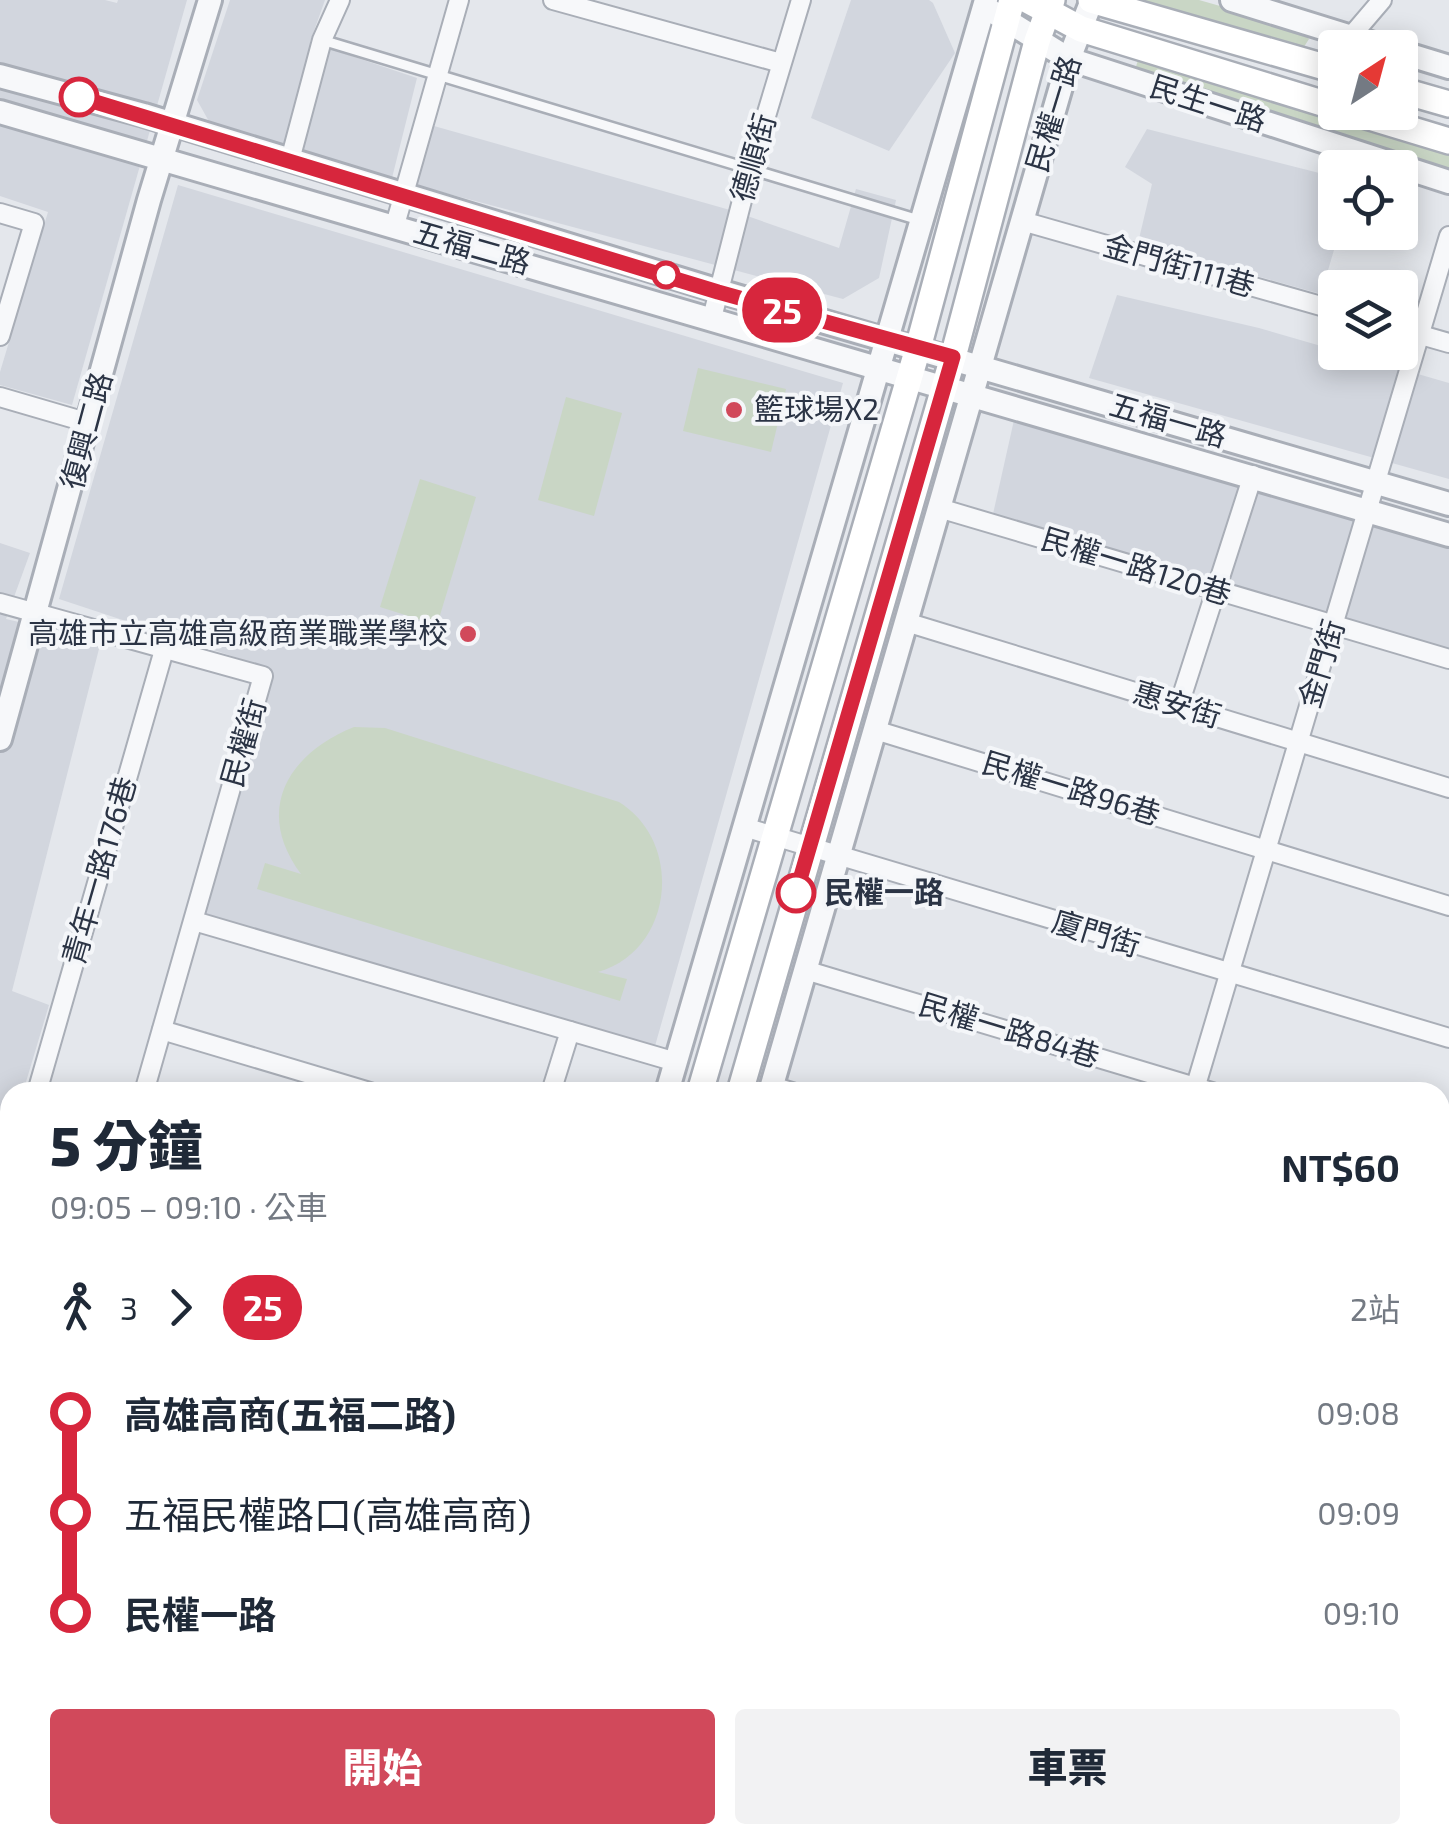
<!DOCTYPE html>
<html lang="zh-TW">
<meta charset="utf-8">
<style>
body{margin:0;font-family:"Exo 2","Noto Sans TC",sans-serif;background:#f2f2f3;color:#1f2937;height:100vh;display:flex;flex-direction:column;font-size:38px;white-space:nowrap}
*{box-sizing:border-box;margin:0}
p{font-size:32px;color:#747a83}
.icon{flex:none;width:55px;height:55px;fill:none;stroke:currentColor;stroke-width:2;stroke-linecap:round;stroke-linejoin:round}
.map{position:relative;flex:1;overflow:hidden}
.details{position:absolute;left:0px;top:1082px;width:1450px;height:762px;display:flex;flex-direction:column;background:#fff;border-radius:30px 30px 0 0;box-shadow:0 5px 25px #0003}
.details>*{flex:none}
.badge{padding:0 20px;border-radius:32px;font-size:35px;line-height:65px}
.needle{width:65px;rotate:36deg}
.buttons{position:absolute;left:1318px;top:30px;display:grid;gap:20px}
.buttons a{display:grid;place-items:center;width:100px;height:100px;border-radius:10px;background:#fff;box-shadow:0 5px 25px #0003;font-size:50px}
.map>.badge{position:absolute;translate:-50% -50%;box-shadow:0 0 0 5px #fff}
.legs{display:flex;align-items:center;gap:15px;height:110px;padding:0 50px;font-size:32px}
.legs p{margin-inline-start:auto}
.headline{display:flex;align-items:center;justify-content:space-between;height:170px;padding:0 50px}
h1{font-size:55px;font-weight:800;line-height:75px}
.cta{display:flex;gap:20px;margin-top:auto;padding:20px 50px}
.cta a{flex:1;height:115px;border-radius:10px;background:#d1495b;color:#fff;font-size:40px;font-weight:800;line-height:115px;text-align:center}
.cta a+a{background:#f2f2f3;color:#1f2937}
ul{padding:0 50px;list-style:none}
li{display:flex;align-items:center;gap:35px;height:100px;font-size:38px}
li i{display:grid;place-items:center;width:15px;height:100%;margin:0 12px;background:currentColor}
li i::after{content:'';width:25px;height:25px;margin:-12px;border:8px solid;border-radius:50%;background:#fff}
li p{margin-inline-start:auto}
li:first-child i{background:linear-gradient(#0000 50%,currentColor 0)}
li:last-child i{background:linear-gradient(currentColor 50%,#0000 0)}
.map>svg:first-child{display:block}
.built{fill:#d2d6de}
.green{fill:#c9d6c5}
.lines{fill:none;stroke-linecap:round;stroke-linejoin:round}
.service-casing{stroke:#a9aeb7;stroke-width:14}
.minor-casing{stroke:#a9aeb7;stroke-width:22}
.tertiary-casing{stroke:#a9aeb7;stroke-width:28}
.secondary-casing{stroke:#a9aeb7;stroke-width:30}
.service{stroke:#f7f8fa;stroke-width:9}
.minor{stroke:#f7f8fa;stroke-width:18}
.tertiary{stroke:#f7f8fa;stroke-width:22}
.secondary{stroke:#fff;stroke-width:25}
.line-1-casing{stroke:#fff;stroke-width:22}
.line-1{stroke:#d7263d;stroke-width:15}
.stop-1-dot{fill:#fff;stroke:#d7263d;stroke-width:5}
.poi-dot{fill:#d1495b;stroke:#f4f6f9;stroke-width:4}
.labels{text-anchor:middle;stroke-width:8;stroke-linejoin:round;paint-order:stroke}
.street-label{font-size:30px;fill:#2b3445;stroke:#f4f6f9}
.poi-label{font-size:30px;fill:#2b3445;stroke:#f4f6f9;text-anchor:start}
.stop-label{font-size:30px;font-weight:bold;fill:#2b3445;stroke:#f4f6f9;text-anchor:start}
</style>
<div class="map">
<svg width="1449" height="1844" viewBox="0 0 1449 1844">
<rect width="100%" height="100%" fill="#e4e7ec"/>
<!-- built -->
<g class="built">
<path d="M0,0H105L117,3L118,0H187L72,405L0,385V372L48,212L0,196Z"/>
<path d="M230,0H325L310,42L417,78L392,178L211,125L197,100Z"/>
<path d="M851,0H929L933,3L955,53L889,151L811,118Z"/>
<path d="M434,126L730,210L839,248L856,189L896,200L879,278L843,299L415,185Z"/>
<path d="M1147,129L1335,177V232L1339,233L1321,294L1138,243L1152,184L1125,167Z"/>
<path d="M178,185L843,383L655,1046L203,913L271,669L59,599Z"/>
<path d="M1117,295L1259,328L1449,383V479L1089,378Z"/>
<path d="M1014,420L1449,549V651L993,514Z"/>
<path d="M0,543L30,553L6,619L101,641L12,991L49,1005L23,1092H10V1138L4,1157L0,1156Z"/>
<path d="M1440,1622L1449,1625V1844H1405L1408,1835H1440Z"/>
<path d="M753,1835H1036L1033,1844H782Z"/>
</g>
<!-- green -->
<g class="green">
<path d="M1121,0H1199L1301,29L1309,39L1302,50Z"/>
<path d="M1138,60L1449,153V175L1135,70Z"/>
<path d="M698,368L786,389L771,452L683,431Z"/>
<path d="M566,397L622,413L594,516L538,500Z"/>
<path d="M420,479L476,497L437,625L380,607Z"/>
<path d="M354,727L385,728L619,802C685,843 673,951 598,972L627,979L620,1001L257,889L265,863L301,874C254,811 287,754 354,727Z"/>
<path d="M0,1687L10,1690V1835H414L411,1844H0Z"/>
</g>
<g class="lines">
<!-- service casing -->
<g class="service-casing">
<path id="service" d="M322,40L919,220"/>
</g>
<!-- minor casing -->
<g class="minor-casing">
<g id="minor">
<path d="M553,0L781,63"/>
<path d="M1341,48L1382,0"/>
<path d="M290,160L322,40L340,0"/>
<path d="M0,213L34,223L0,336"/>
<path d="M1022,221L1335,310"/>
<path d="M395,225L459,0"/>
<path d="M712,318L750,169L801,0"/>
<path d="M1400,329L1449,343"/>
<path d="M0,397L89,423"/>
<path d="M939,508L1449,659"/>
<path d="M0,603L263,676L144,1092"/>
<path d="M906,622L1449,788"/>
<path d="M1179,705L1253,475"/>
<path d="M875,730L1449,906"/>
<path d="M744,827L1449,1038"/>
<path d="M194,921L676,1062"/>
<path d="M805,970L1212,1092"/>
<path d="M162,1030L370,1092"/>
<path d="M772,1086L792,1092"/>
<path d="M37,1092L164,650"/>
<path d="M551,1092L570,1031"/>
<path d="M1194,1092L1449,236"/>
<path d="M1440,1160L1449,1163"/>
<path d="M0,1211L10,1180"/>
<path d="M1440,1288L1449,1290"/>
<path d="M1440,1368L1449,1338"/>
<path d="M0,1596L10,1564"/>
<path d="M1440,1755L1449,1725"/>
<path d="M1179,1835L1210,1844"/>
<path d="M1050,1844L1052,1835"/>
<path d="M1117,1844L1120,1835"/>
<path d="M1297,1844L1300,1835"/>
<path d="M1413,1844L1416,1835"/>
</g>
</g>
<!-- tertiary casing -->
<g class="tertiary-casing">
<g id="tertiary">
<path d="M1232,0L1387,48"/>
<path d="M993,12L1069,59L1449,182"/>
<path d="M1400,52L1449,67"/>
<path d="M0,76L144,115L719,291L1449,504"/>
<path d="M0,112L1449,535"/>
<path d="M0,739L149,200L210,0"/>
<path d="M667,1092L986,0"/>
<path d="M770,1092L1069,59L1092,0"/>
<path d="M0,1142L10,1145"/>
<path d="M1440,1517L1449,1520"/>
<path d="M1440,1555L1449,1557"/>
<path d="M1440,1578L1449,1581"/>
<path d="M1440,1604L1449,1607"/>
<path d="M0,1663L10,1665"/>
<path d="M639,1835L667,1844"/>
<path d="M447,1844L449,1835"/>
<path d="M552,1844L555,1835"/>
</g>
</g>
<!-- secondary casing -->
<g class="secondary-casing">
<g id="secondary">
<path d="M1027,0L1081,29L1335,107"/>
<path d="M1091,0L1335,70"/>
<path d="M1400,90L1449,104"/>
<path d="M1353,112L1449,141"/>
<path d="M700,1092L918,348L1012,0"/>
<path d="M740,1092L953,357L1037,41L1052,0"/>
<path d="M478,1844L481,1835"/>
<path d="M523,1844L526,1835"/>
</g>
</g>
<!-- service -->
<use href="#service" class="service"/>
<!-- minor -->
<use href="#minor" class="minor"/>
<!-- tertiary -->
<use href="#tertiary" class="tertiary"/>
<!-- secondary -->
<use href="#secondary" class="secondary"/>
</g>
<g class="lines">
<!-- line-1 casing -->
<g class="line-1-casing">
<path id="line-1" d="M79,97L718,292L953,357L796,893"/>
</g>
<!-- line-1 -->
<use href="#line-1" class="line-1"/>
</g>
<!-- markers -->
<g class="stop-1-dot">
<circle cx="79" cy="97" r="18"/>
<circle cx="666" cy="275" r="12"/>
<circle cx="796" cy="893" r="18"/>
</g>
<g class="poi-dot">
<circle cx="734" cy="410" r="10"/>
<circle cx="468" cy="634" r="10"/>
</g>
<g class="labels">
<!-- street labels -->
<g class="street-label">
<text transform="translate(1208 104) rotate(18)" y="10">民生一路</text>
<text transform="translate(1054 114) rotate(-73)" y="10">民權一路</text>
<text transform="translate(754 158) rotate(-74)" y="10">德順街</text>
<text transform="translate(472 248) rotate(16)" y="10">五福二路</text>
<text transform="translate(1179 266) rotate(16)" y="10">金門街111巷</text>
<text transform="translate(1168 421) rotate(16)" y="10">五福一路</text>
<text transform="translate(87 431) rotate(-75)" y="10">復興二路</text>
<text transform="translate(1136 567) rotate(17)" y="10">民權一路120巷</text>
<text transform="translate(1322 664) rotate(-73)" y="10">金門街</text>
<text transform="translate(1177 705) rotate(17)" y="10">惠安街</text>
<text transform="translate(244 743) rotate(-74)" y="10">民權街</text>
<text transform="translate(1071 789) rotate(17)" y="10">民權一路96巷</text>
<text transform="translate(100 871) rotate(-74)" y="10">青年一路176巷</text>
<text transform="translate(1096 934) rotate(17)" y="10">廈門街</text>
<text transform="translate(1009 1031) rotate(17)" y="10">民權一路84巷</text>
</g>
<!-- poi labels -->
<g class="poi-label">
<text x="754" y="420">籃球場X2</text>
<text x="448" y="644" text-anchor="end">高雄市立高雄高級商業職業學校</text>
</g>
<!-- stop labels -->
<g class="stop-label">
<text x="824" y="903">民權一路</text>
</g>
</g>
</svg>
<div class="buttons">
<a><svg class="needle" viewBox="-14 -14 28 28"><path d="M0-13l5 13h-10z" fill="#e53935"/><path d="M0 13l5-13h-10z" fill="#747a83"/></svg></a>
<a><svg class="icon" aria-label="locate" viewBox="0 0 24 24"><circle cx="12" cy="12" r="6"/><path d="M12 2v4M12 18v4M2 12h4M18 12h4"/></svg></a>
<a><svg class="icon" aria-label="layers" viewBox="0 0 24 24"><path d="M12 4l9 5-9 5-9-5zM3 14l9 5 9-5"/></svg></a>
</div>
<b class="badge" style="left:782px;top:310px;background:#d7263d;color:#fff">25</b>
<section class="details">
<div class="headline"><div><h1>5 分鐘</h1><p>09:05 – 09:10 · 公車</p></div><b>NT$60</b></div>
<div class="legs"><svg class="icon" aria-label="walk" viewBox="0 0 24 24"><circle cx="13" cy="4" r="2"/><path d="M13 8l-2 6 4 7M11 14l-3 7M7 12l3-4h3l4 4"/></svg>3<svg class="icon" aria-label="forward" viewBox="0 0 24 24"><path d="M9 5l7 7-7 7"/></svg><b class="badge" style="background:#d7263d;color:#fff">25</b><p>2站</p></div>
<ul>
<li><i style="color:#d7263d"></i><b>高雄高商(五福二路)</b><p>09:08</p></li>
<li><i style="color:#d7263d"></i><span>五福民權路口(高雄高商)</span><p>09:09</p></li>
<li><i style="color:#d7263d"></i><b>民權一路</b><p>09:10</p></li>
</ul>
<div class="cta"><a>開始</a><a>車票</a></div>
</section>
</div>
